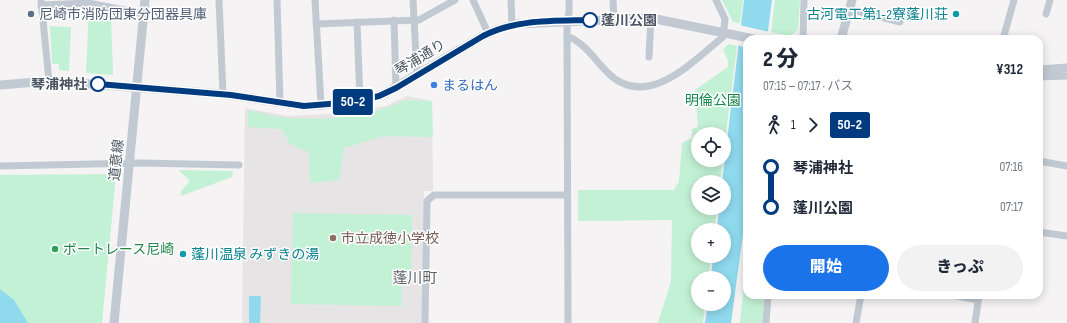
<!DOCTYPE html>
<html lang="ja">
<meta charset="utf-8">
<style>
body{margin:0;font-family:"Sofia Sans Condensed","Noto Sans JP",sans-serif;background:#f2f2f3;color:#1f2937;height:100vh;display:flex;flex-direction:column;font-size:15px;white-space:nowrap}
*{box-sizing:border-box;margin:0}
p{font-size:13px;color:#747a83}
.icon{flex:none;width:22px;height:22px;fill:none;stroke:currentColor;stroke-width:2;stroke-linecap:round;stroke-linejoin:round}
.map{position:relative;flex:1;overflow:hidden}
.panel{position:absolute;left:743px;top:35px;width:300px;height:264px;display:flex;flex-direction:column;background:#fff;border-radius:12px;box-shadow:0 2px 10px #0003}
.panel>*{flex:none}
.badge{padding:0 8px;border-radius:3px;font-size:14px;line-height:26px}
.controls{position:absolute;left:691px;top:127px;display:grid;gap:8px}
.controls a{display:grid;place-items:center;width:40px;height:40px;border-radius:50%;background:#fff;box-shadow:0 2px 10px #0003;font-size:20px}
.map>.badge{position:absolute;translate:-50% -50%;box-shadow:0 0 0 2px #fff}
.legs{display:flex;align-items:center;gap:6px;height:44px;padding:0 20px;font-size:13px}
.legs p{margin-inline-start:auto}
.summary{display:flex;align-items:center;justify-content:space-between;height:68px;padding:0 20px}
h1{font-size:22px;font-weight:800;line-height:30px}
.cta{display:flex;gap:8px;margin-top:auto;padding:8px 20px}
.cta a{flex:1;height:46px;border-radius:24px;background:#1a73e8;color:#fff;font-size:16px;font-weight:800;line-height:46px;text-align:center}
.cta a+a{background:#f2f2f3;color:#1f2937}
ul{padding:0 20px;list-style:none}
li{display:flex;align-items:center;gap:14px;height:40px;font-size:15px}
li i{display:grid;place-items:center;width:6px;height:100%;margin:0 5px;background:currentColor}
li i::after{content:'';width:10px;height:10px;margin:-5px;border:3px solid;border-radius:50%;background:#fff}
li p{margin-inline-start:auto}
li:first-child i{background:linear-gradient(#0000 50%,currentColor 0)}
li:last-child i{background:linear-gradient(currentColor 50%,#0000 0)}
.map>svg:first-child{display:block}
.education{fill:#e6e4e5}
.green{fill:#c3f1d5}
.water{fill:#90daee}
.pier{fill:#f5f3f3}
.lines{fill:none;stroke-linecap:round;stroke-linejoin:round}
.minor{stroke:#c1cad2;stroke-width:7}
.tertiary{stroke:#c1cad2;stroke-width:9}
.line-1-casing{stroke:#fff;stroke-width:9}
.line-1{stroke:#003b80;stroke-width:6}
.service-dot{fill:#5c6f8a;stroke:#fff;stroke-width:1.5}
.culture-dot{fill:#0f9aa8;stroke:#fff;stroke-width:1.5}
.stop-1-dot{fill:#fff;stroke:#003b80;stroke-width:2}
.shop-dot{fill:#3f7fe0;stroke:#fff;stroke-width:1.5}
.education-dot{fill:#8d6e63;stroke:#fff;stroke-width:1.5}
.leisure-dot{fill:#2e9e5b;stroke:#fff;stroke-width:1.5}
.labels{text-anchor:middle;stroke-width:3;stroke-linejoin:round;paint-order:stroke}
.service-label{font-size:14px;fill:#4e5e75;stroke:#fff;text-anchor:start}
.culture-label{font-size:14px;fill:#0d838f;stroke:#fff;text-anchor:end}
.stop-label{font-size:14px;font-weight:bold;fill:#4a5661;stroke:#fff;text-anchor:start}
.street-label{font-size:14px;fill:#4a5661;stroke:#fff}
.shop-label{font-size:14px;fill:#366cbe;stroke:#fff;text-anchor:start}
.park-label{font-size:14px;fill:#17864f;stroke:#fff}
.education-label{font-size:14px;fill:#785e54;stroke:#fff;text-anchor:start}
.leisure-label{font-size:14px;fill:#27864d;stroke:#fff;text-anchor:start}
.neighbourhood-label{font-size:15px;fill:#5f6368;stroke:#fff}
</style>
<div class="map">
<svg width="1067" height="323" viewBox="0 0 1067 323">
<rect width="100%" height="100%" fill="#f5f3f3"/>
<!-- education -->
<path class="education" d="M407,96L432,101L433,191H424L422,323H242L245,108L288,116L346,113L386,106Z"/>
<!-- green -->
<g class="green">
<path d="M722,0H743L740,23L733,22Z"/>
<path d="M775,0H800L798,30L790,36L771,32Z"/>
<path d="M89,7L110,10L111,13L113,75L86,73Z"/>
<path d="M50,26L71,27L69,71L59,70V64H52Z"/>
<path d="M730,44L737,46L724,149V134H698V160H723L720,182H698V208H717L714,230H698V256H711L708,278H698V304H705L703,323H658L671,281L672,220L578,221V190H674L679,181L682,143L692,138V129L698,127L695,90L728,67V60L723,50L727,45Z"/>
<path d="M406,100L432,101L433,137L383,136L344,148L339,180L310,183L309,152L290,144L282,129L248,127V110C261,113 276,117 290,118C329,121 371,116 406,100Z"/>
<path d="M179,170L233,171L232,177L181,196V191L190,181Z"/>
<path d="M116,174L102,323H0V175Z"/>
<path d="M293,213L412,215L411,278H402V306L291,304Z"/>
<path d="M747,255V295H764L763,323H740Z"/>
</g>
<!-- water -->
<g class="water">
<path d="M744,0H772L767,39H747V204L731,323H705L708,304H724V278H711L713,256H724V230H717L719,208H724V182H722Z"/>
<path d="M0,289L14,300L28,323H0Z"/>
<path d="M249,296H261L260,323H249Z"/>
</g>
<!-- pier -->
<path class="pier" d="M739,25L770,32L769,39H747V48L737,45Z"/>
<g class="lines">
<!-- minor -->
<g class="minor">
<path d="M41,0L49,81"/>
<path d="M219,0L223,94"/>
<path d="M277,0L280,102"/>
<path d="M315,0L321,105"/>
<path d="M413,0L417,76"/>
<path d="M473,0L488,33"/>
<path d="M511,0L512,25"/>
<path d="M613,0L614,19"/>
<path d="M41,5L89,3L144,14"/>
<path d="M849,9L900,22"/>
<path d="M1046,14L1050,0"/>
<path d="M394,20L396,88"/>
<path d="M357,22L360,101"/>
<path d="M316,24L419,20L455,0"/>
<path d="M567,36C585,43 594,59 607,72C646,112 692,62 723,37L725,19L716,0"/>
<path d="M803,39L804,0"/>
<path d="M1003,39L1014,0"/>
<path d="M649,57L651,18"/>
<path d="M1039,77L1067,76"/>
<path d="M1039,161L1067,166"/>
<path d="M0,166L141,163L239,165"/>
<path d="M1039,232L1067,236"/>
<path d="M953,295L978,300"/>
<path d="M425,323L427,201L434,195H567"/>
<path d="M568,323L567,21L569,13V0"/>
<path d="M766,323L768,295"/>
<path d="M856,323L861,295"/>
<path d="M975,323L979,295"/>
</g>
<!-- tertiary -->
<g class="tertiary">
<path d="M841,39L852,0"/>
<path d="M1039,70L1067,68"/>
<path d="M0,85L49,81L223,94L304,106L321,105L360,101L384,94L483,36L498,29L517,24L651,18L754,39"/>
<path d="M114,323L145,0"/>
</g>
</g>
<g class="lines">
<!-- line-1 casing -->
<g class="line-1-casing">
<path id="line-1" d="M98,84L231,95L304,106L353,102L379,96L396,88L483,36C515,19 555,21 590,20"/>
</g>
<!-- line-1 -->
<use href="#line-1" class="line-1"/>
</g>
<!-- markers -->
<circle class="service-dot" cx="31" cy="14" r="4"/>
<g class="culture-dot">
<circle cx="956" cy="14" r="4"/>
<circle cx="183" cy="254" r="4"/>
</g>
<g class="stop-1-dot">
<circle cx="590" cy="20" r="7"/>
<circle cx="98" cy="84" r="7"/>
</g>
<circle class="shop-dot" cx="434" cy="85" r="4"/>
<circle class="education-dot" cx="333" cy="238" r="4"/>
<circle class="leisure-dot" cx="55" cy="249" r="4"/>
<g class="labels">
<!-- service labels -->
<g class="service-label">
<text x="39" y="19">尼崎市消防団東分団器具庫</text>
</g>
<!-- culture labels -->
<g class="culture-label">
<text x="948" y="19">古河電工第1-2寮蓬川荘</text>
<text x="191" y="259" text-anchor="start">蓬川温泉 みずきの湯</text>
</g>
<!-- stop labels -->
<g class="stop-label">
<text x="601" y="25">蓬川公園</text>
<text x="87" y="89" text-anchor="end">琴浦神社</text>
</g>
<!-- street labels -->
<g class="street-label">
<text transform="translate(420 57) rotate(-31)" y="5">琴浦通り</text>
<text transform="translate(116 160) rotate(-84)" y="5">道意線</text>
</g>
<!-- shop labels -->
<g class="shop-label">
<text x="442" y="90">まるはん</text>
</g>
<!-- park labels -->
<g class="park-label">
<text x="713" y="105">明倫公園</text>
</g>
<!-- education labels -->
<g class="education-label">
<text x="341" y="243">市立成徳小学校</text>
</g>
<!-- leisure labels -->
<g class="leisure-label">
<text x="63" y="254">ボートレース尼崎</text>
</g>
<!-- neighbourhood labels -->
<g class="neighbourhood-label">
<text x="415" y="283">蓬川町</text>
</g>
</g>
</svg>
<div class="controls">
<a><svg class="icon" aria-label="locate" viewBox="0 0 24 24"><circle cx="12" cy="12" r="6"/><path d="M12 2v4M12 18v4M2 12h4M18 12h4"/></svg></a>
<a><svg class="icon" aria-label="layers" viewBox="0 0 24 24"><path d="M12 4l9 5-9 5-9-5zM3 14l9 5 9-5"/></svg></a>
<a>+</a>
<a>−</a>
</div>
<b class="badge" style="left:353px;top:102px;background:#003b80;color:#fff">50-2</b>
<section class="panel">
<div class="summary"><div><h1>2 分</h1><p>07:15 – 07:17 · バス</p></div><b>¥312</b></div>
<div class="legs"><svg class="icon" aria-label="walk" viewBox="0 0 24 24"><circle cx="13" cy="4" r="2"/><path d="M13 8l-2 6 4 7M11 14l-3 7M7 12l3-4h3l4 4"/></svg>1<svg class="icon" aria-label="forward" viewBox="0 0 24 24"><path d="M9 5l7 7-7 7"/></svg><b class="badge" style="background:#003b80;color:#fff">50-2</b></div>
<ul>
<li><i style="color:#003b80"></i><b>琴浦神社</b><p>07:16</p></li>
<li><i style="color:#003b80"></i><b>蓬川公園</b><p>07:17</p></li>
</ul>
<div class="cta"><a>開始</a><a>きっぷ</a></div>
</section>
</div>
